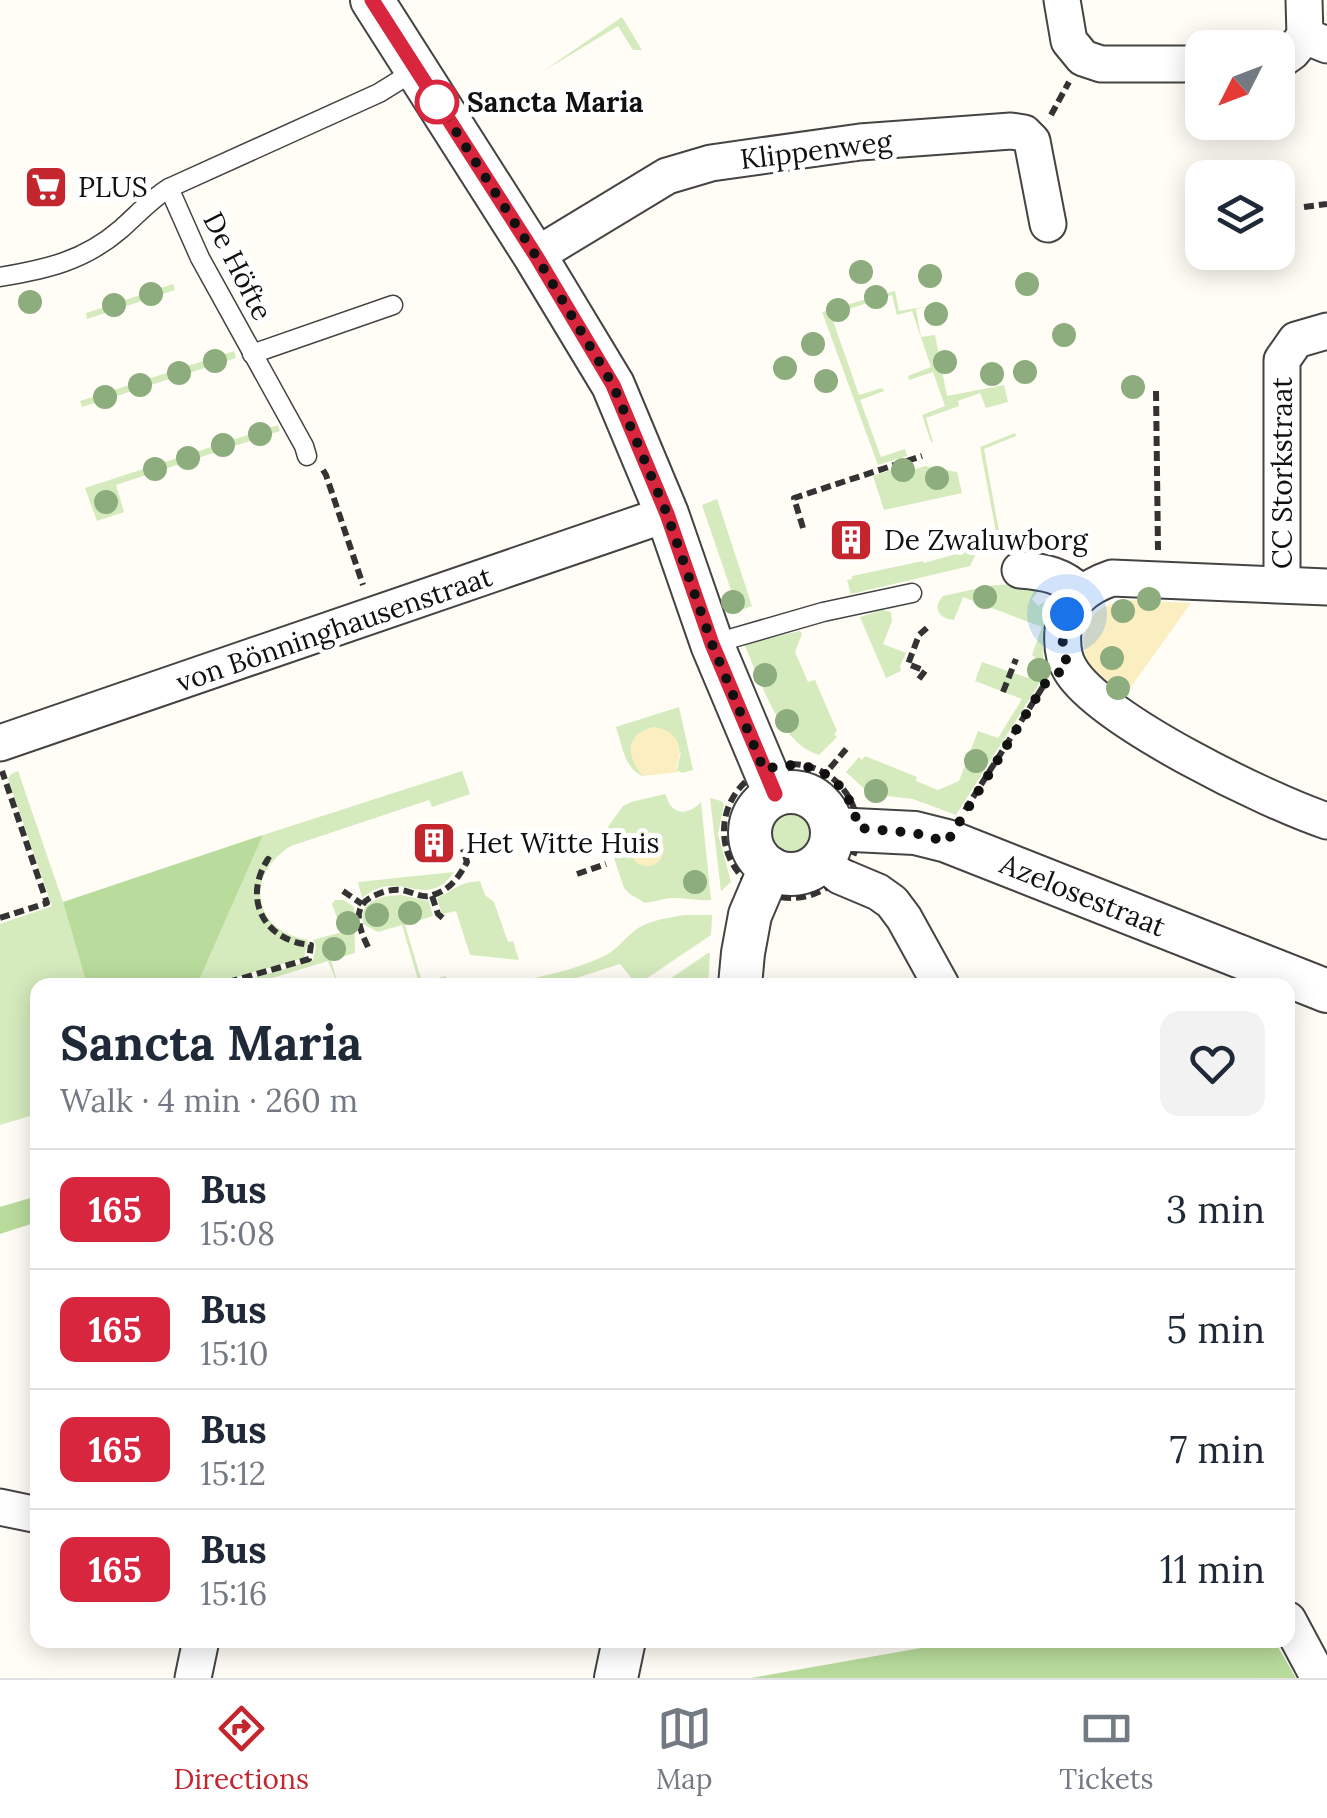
<!DOCTYPE html>
<meta charset="utf-8">
<style>
body{margin:0;font-family:Lora,serif;background:#f2f2f3;color:#1f2937;height:100vh;display:flex;flex-direction:column;font-size:38px;white-space:nowrap}
*{box-sizing:border-box;margin:0}
p{font-size:32px;color:#747a83}
.icon{flex:none;width:55px;height:55px;fill:none;stroke:currentColor;stroke-width:2;stroke-linecap:round;stroke-linejoin:round}
.map{position:relative;flex:1;overflow:hidden}
.drawer{position:absolute;left:30px;top:978px;width:1265px;height:670px;display:flex;flex-direction:column;background:#fff;border-radius:20px;box-shadow:0 5px 25px #0003}
.drawer>*{flex:none}
.badge{padding:0 20px;border-radius:15px;font-size:35px;line-height:65px}
.needle{width:65px;rotate:228deg}
.controls{position:absolute;left:1185px;top:30px;display:grid;gap:20px}
.controls a{display:grid;place-items:center;width:110px;height:110px;border-radius:20px;background:#fff;box-shadow:0 5px 25px #0003;font-size:50px}
.you{position:absolute;width:50px;height:50px;margin:-25px;border:8px solid #fff;border-radius:50%;background:#1a73e8;box-shadow:0 0 0 15px #1a73e833}
.map>.badge{position:absolute;translate:-50% -50%;box-shadow:0 0 0 5px #fff}
.round{display:grid;place-items:center;flex:none;width:105px;height:105px;border-radius:20px;background:#f2f2f3}
.headline{display:flex;align-items:center;justify-content:space-between;height:170px;padding:0 30px}
h1{font-size:48px;font-weight:700;line-height:75px}
ul{padding:0;list-style:none}
li{display:flex;align-items:center;gap:30px;height:120px;padding:0 30px;border-top:2px solid #e0e1e3}
li div{flex:1}
li b{display:block;font-size:38px}
li em{font-style:normal}
li .badge{min-width:110px;font-weight:700;text-align:center}
.menu{display:flex;justify-content:space-around;align-items:center;height:140px;border-top:2px solid #e0e1e3;background:#fff;font-size:28px;color:#747a83}
.menu a{display:grid;justify-items:center;gap:5px}
.menu .selected{color:#c4262e}
.map>svg:first-child{display:block}
.green{fill:#d5ebbd}
.forest{fill:#b9dc9c}
.sand{fill:#fbeec1}
.lines{fill:none;stroke-linecap:round;stroke-linejoin:round}
.service-casing{stroke:#444;stroke-width:21}
.minor-casing{stroke:#444;stroke-width:39}
.tertiary-casing{stroke:#444;stroke-width:46}
.path{stroke:#333;stroke-width:6;stroke-dasharray:10 5;stroke-linecap:butt}
.service{stroke:#fff;stroke-width:18}
.minor{stroke:#fff;stroke-width:35}
.tertiary{stroke:#fff;stroke-width:42}
.tree{fill:#8dad7f}
.line-casing{stroke:#fff;stroke-width:22}
.line{stroke:#d7263d;stroke-width:15}
.walk{stroke:#111;stroke-width:10;stroke-dasharray:0 18}
.stop-dot{fill:#fff;stroke:#d7263d;stroke-width:5}
.labels{text-anchor:middle;stroke-width:10;stroke-linejoin:round;paint-order:stroke}
.stop-label{font-size:28px;font-weight:bold;fill:#111;stroke:#fff;text-anchor:start}
.street-label{font-size:28px;fill:#111;stroke:#fff}
.poi-label{font-size:28px;fill:#111;stroke:#fff;text-anchor:start}
</style>
<div class="map">
<svg width="1327" height="1678" viewBox="0 0 1327 1678">
<rect width="100%" height="100%" fill="#fffdf5"/>
<!-- green -->
<g class="green">
<path d="M622,17L642,50H633L618,26L542,72Z"/>
<path d="M173,284L175,290L87,319L86,313Z"/>
<path d="M895,291L899,311L929,306L916,309L921,337L935,335L947,396L1004,385L1008,402L986,408L980,393L958,401L959,406L926,418L933,442H931L922,415L945,406L933,372L909,380L908,376L931,367L912,311L897,315L892,295L831,315L859,395L882,388L884,391L860,400L881,457L905,449L907,456L878,465L822,312Z"/>
<path d="M234,351L236,358L82,407L80,401Z"/>
<path d="M278,425L280,431L116,485L124,512L97,521L85,488Z"/>
<path d="M1015,433L1016,436L984,449L1003,553H1000L980,447Z"/>
<path d="M909,464L912,470L925,466L957,472L962,493L884,510L873,476Z"/>
<path d="M717,499L752,606L738,611L732,608L729,598L732,593L702,505Z"/>
<path d="M974,549L975,556L970,566L851,594L847,580L852,579V576L923,561L924,563Z"/>
<path d="M1021,583L1042,587L1032,599L1038,606L1047,600L1053,598C1055,624 1033,644 1048,670L956,815L913,799L870,794L846,772L859,757L862,760L865,756L917,777L916,781L938,790L959,781L978,731L998,738L1022,699L975,681L982,662L1028,678L1035,657L1032,655L1042,627L963,597L954,620C939,619 932,608 943,596L988,586Z"/>
<path d="M883,610L891,612L892,621L883,644L906,653L900,666L901,671L886,678L860,617Z"/>
<path d="M800,631L802,634L795,652L808,682L815,680L837,731L834,734L837,737L819,755C779,743 760,679 744,644Z"/>
<path d="M679,707L693,770L682,773L677,770L681,752L643,776C624,769 622,744 616,727Z"/>
<path d="M18,771L63,902L87,985H38L37,1114L0,1125V924L52,906L8,779L11,774Z"/>
<path d="M462,771L470,794L432,807L429,800L291,846C244,875 252,931 308,940L304,958L208,985H197L263,835Z"/>
<path d="M665,794C668,798 668,803 671,806C680,817 694,810 701,802L711,900C697,901 686,898 673,898C663,898 655,902 645,903L630,894L624,888L605,831L623,806L631,802Z"/>
<path d="M710,798L721,801L724,804L718,834L731,882L721,891Z"/>
<circle cx="790" cy="832" r="24"/>
<path d="M454,872C426,913 400,866 362,898L358,882Z"/>
<path d="M480,881L485,895L494,902L508,942L513,941L519,960L470,955L456,911L442,914L437,898C457,889 456,883 480,881Z"/>
<path d="M401,895L429,901L433,916L405,925L422,982L446,976V979L425,985H414L419,983L402,925L378,932L363,924C359,900 381,896 401,895Z"/>
<path d="M335,900H344L354,907L355,953L331,960L338,985L328,961L256,983V985H250L248,980L313,960L316,946L313,940L342,932L332,904Z"/>
<path d="M685,915H712L711,935L637,985L620,964L554,985H500C535,978 571,972 604,956C617,950 623,940 634,931C648,920 668,918 685,915Z"/>
<path d="M708,953H710L708,985H661Z"/>
</g>
<!-- forest -->
<g class="forest">
<path d="M263,835L197,985H87L63,902Z"/>
<path d="M37,1196V1222L0,1234V1207Z"/>
<path d="M966,1640H1274L1296,1678H751Z"/>
</g>
<!-- sand -->
<g class="sand">
<path d="M1131,600L1191,603L1125,695C1114,687 1101,680 1093,669C1079,652 1081,623 1099,610C1109,604 1120,602 1131,600Z"/>
<path d="M653,727C677,729 685,747 676,768L679,772L643,776C627,757 623,735 653,727Z"/>
<circle cx="647" cy="849" r="17"/>
</g>
<g class="lines">
<!-- service casing -->
<g class="service-casing">
<g id="service">
<path d="M169,188L200,258L304,446L307,456"/>
<path d="M0,277C47,269 84,261 121,229C138,214 151,199 169,188L379,93L416,70"/>
<path d="M252,354L393,305"/>
<path d="M712,644L823,612L912,593"/>
</g>
</g>
<!-- minor casing -->
<g class="minor-casing">
<g id="minor">
<path d="M1062,0L1069,41L1083,58L1101,64H1202"/>
<path d="M1304,0L1305,36L1327,45"/>
<path d="M1278,62L1292,52L1305,36"/>
<path d="M535,256L667,176L711,163L860,142L1011,131L1024,133L1032,141L1048,224"/>
<path d="M1020,570C1046,572 1062,575 1081,593"/>
<path d="M1282,584V360L1296,340L1327,331"/>
<path d="M1327,587L1112,578C1088,586 1064,603 1063,631C1062,643 1063,658 1070,669C1098,719 1269,802 1327,821"/>
<path d="M0,743L667,514"/>
<path d="M822,861L840,876L878,892L892,902L904,918L941,985"/>
<path d="M0,1507L38,1515"/>
<path d="M1288,1620L1319,1678"/>
<path d="M193,1678L201,1640"/>
</g>
</g>
<!-- tertiary casing -->
<g class="tertiary-casing">
<g id="tertiary">
<path d="M372,0L535,256L613,385L667,514L712,644L775,794"/>
<circle cx="791" cy="833" r="41"/>
<path d="M833,829L915,833L947,841L1327,991"/>
<path d="M740,985L743,953L750,915L770,868"/>
<path d="M616,1678L624,1640"/>
</g>
</g>
<!-- path -->
<g class="path">
<path d="M1051,115L1069,82"/>
<path d="M1304,207L1327,204"/>
<path d="M1156,391L1158,550"/>
<path d="M323,470L326,475L363,585"/>
<path d="M803,528L794,498L922,456"/>
<path d="M919,679L925,671L908,664L919,635L929,626"/>
<path d="M1003,692L1016,659"/>
<circle cx="791" cy="831" r="67"/>
<path d="M830,768L848,747"/>
<path d="M965,810L1044,685"/>
<path d="M577,874L606,864"/>
<path d="M343,891L362,904"/>
<path d="M432,896L438,914L444,919"/>
<path d="M0,918L47,903L2,771"/>
<path d="M368,947C358,926 350,904 378,894C385,891 394,889 402,890C413,892 422,899 433,895C450,890 459,877 467,862L463,849"/>
<path d="M233,985L232,981L309,959L311,945C264,941 242,899 268,859L272,862"/>
</g>
<!-- service -->
<use href="#service" class="service"/>
<!-- minor -->
<use href="#minor" class="minor"/>
<!-- tertiary -->
<use href="#tertiary" class="tertiary"/>
</g>
<!-- trees -->
<g class="tree">
<circle cx="861" cy="272" r="12"/>
<circle cx="930" cy="276" r="12"/>
<circle cx="1027" cy="284" r="12"/>
<circle cx="151" cy="294" r="12"/>
<circle cx="876" cy="297" r="12"/>
<circle cx="30" cy="302" r="12"/>
<circle cx="114" cy="305" r="12"/>
<circle cx="838" cy="310" r="12"/>
<circle cx="936" cy="314" r="12"/>
<circle cx="1064" cy="335" r="12"/>
<circle cx="813" cy="344" r="12"/>
<circle cx="215" cy="361" r="12"/>
<circle cx="945" cy="362" r="12"/>
<circle cx="785" cy="368" r="12"/>
<circle cx="1025" cy="372" r="12"/>
<circle cx="179" cy="373" r="12"/>
<circle cx="992" cy="374" r="12"/>
<circle cx="826" cy="381" r="12"/>
<circle cx="140" cy="385" r="12"/>
<circle cx="1133" cy="387" r="12"/>
<circle cx="105" cy="397" r="12"/>
<circle cx="260" cy="434" r="12"/>
<circle cx="223" cy="445" r="12"/>
<circle cx="188" cy="458" r="12"/>
<circle cx="155" cy="469" r="12"/>
<circle cx="903" cy="470" r="12"/>
<circle cx="937" cy="478" r="12"/>
<circle cx="106" cy="502" r="12"/>
<circle cx="985" cy="597" r="12"/>
<circle cx="1149" cy="599" r="12"/>
<circle cx="733" cy="602" r="12"/>
<circle cx="1123" cy="611" r="12"/>
<circle cx="1112" cy="658" r="12"/>
<circle cx="1039" cy="670" r="12"/>
<circle cx="765" cy="675" r="12"/>
<circle cx="1118" cy="688" r="12"/>
<circle cx="787" cy="721" r="12"/>
<circle cx="976" cy="761" r="12"/>
<circle cx="876" cy="791" r="12"/>
<circle cx="695" cy="882" r="12"/>
<circle cx="410" cy="913" r="12"/>
<circle cx="377" cy="915" r="12"/>
<circle cx="348" cy="923" r="12"/>
<circle cx="334" cy="949" r="12"/>
</g>
<g class="lines">
<!-- line casing -->
<g class="line-casing">
<path id="line" d="M372,0L536,256L613,385L667,514L712,644L775,794"/>
</g>
<!-- line -->
<use href="#line" class="line"/>
<!-- walk -->
<path class="walk" d="M437,102L536,256L613,385L667,514L712,644L764,770C812,754 850,779 858,828L915,833L947,842L1046,682L1068,666C1062,649 1060,631 1067,614"/>
</g>
<!-- icons -->
<defs>
<g id="supermarket-square" transform="scale(2.25)"><rect x="-9" y="-9" width="18" height="18" rx="4" fill="#c4262e" stroke="#fff"/><path d="M-6-5.5h2.5l.6 2H6L4.5 2H-2.5L-4.4-4H-6ZM-1.5 3.2a1.3 1.3 0 1 0 .1 0ZM3 3.2a1.3 1.3 0 1 0 .1 0Z" fill="#fff"/></g>
<g id="building-square" transform="scale(2.25)"><rect x="-9" y="-9" width="18" height="18" rx="4" fill="#c4262e" stroke="#fff"/><path d="M-4-6H4V6H1V3H-1V6H-4ZM-2.5-4.3h1.7v1.8h-1.7ZM.8-4.3h1.7v1.8H.8ZM-2.5-1h1.7V.8h-1.7ZM.8-1h1.7V.8H.8Z" fill="#fff"/></g>
</defs>
<g fill-rule="evenodd">
<use href="#supermarket-square" x="46" y="187"/>
<use href="#building-square" x="851" y="540"/>
<use href="#building-square" x="434" y="843"/>
</g>
<!-- markers -->
<circle class="stop-dot" cx="437" cy="102" r="20"/>
<g class="labels">
<!-- stop labels -->
<g class="stop-label">
<text x="467" y="112">Sancta Maria</text>
</g>
<!-- street labels -->
<g class="street-label">
<text transform="translate(816 150) rotate(-7)" y="10">Klippenweg</text>
<text transform="translate(238 266) rotate(63)" y="10">De Höfte</text>
<text transform="translate(1282 473) rotate(-90)" y="10">CC Storkstraat</text>
<text transform="translate(334 629) rotate(-19)" y="10">von Bönninghausenstraat</text>
<text transform="translate(1083 895) rotate(22)" y="10">Azelosestraat</text>
</g>
<!-- poi labels -->
<g class="poi-label">
<text x="78" y="197">PLUS</text>
<text x="884" y="550">De Zwaluwborg</text>
<text x="466" y="853">Het Witte Huis</text>
</g>
</g>
</svg>
<div class="controls">
<a><svg class="needle" viewBox="-14 -14 28 28"><path d="M0-13l5 13h-10z" fill="#e53935"/><path d="M0 13l5-13h-10z" fill="#747a83"/></svg></a>
<a><svg class="icon" aria-label="layers" viewBox="0 0 24 24"><path d="M12 4l9 5-9 5-9-5zM3 14l9 5 9-5"/></svg></a>
</div>
<div class="you" style="left:1067px;top:614px"></div>
<section class="drawer">
<div class="headline"><div><h1>Sancta Maria</h1><p>Walk · 4 min · 260 m</p></div><a class="round"><svg class="icon" aria-label="heart" viewBox="0 0 24 24"><path d="M12 20l-8-8c-3-5 5-10 8-4 3-6 11-1 8 4z"/></svg></a></div>
<ul>
<li><span class="badge" style="background:#d7263d;color:#fff">165</span><div><b>Bus</b><p>15:08</p></div><em>3 min</em></li>
<li><span class="badge" style="background:#d7263d;color:#fff">165</span><div><b>Bus</b><p>15:10</p></div><em>5 min</em></li>
<li><span class="badge" style="background:#d7263d;color:#fff">165</span><div><b>Bus</b><p>15:12</p></div><em>7 min</em></li>
<li><span class="badge" style="background:#d7263d;color:#fff">165</span><div><b>Bus</b><p>15:16</p></div><em>11 min</em></li>
</ul>
</section>
</div>
<nav class="menu">
<a class="selected"><svg class="icon" aria-label="directions" viewBox="0 0 24 24"><path d="M12 3l9 9-9 9-9-9zM9 14v-3h6M13 9l2 2-2 2"/></svg>Directions</a>
<a><svg class="icon" aria-label="map" viewBox="0 0 24 24"><path d="M3 6l6-2 6 2 6-2v14l-6 2-6-2-6 2zM9 4v14M15 6v14"/></svg>Map</a>
<a><svg class="icon" aria-label="tickets" viewBox="0 0 24 24"><path d="M3 7h18v10H3zM15 7v10"/></svg>Tickets</a>
</nav>
